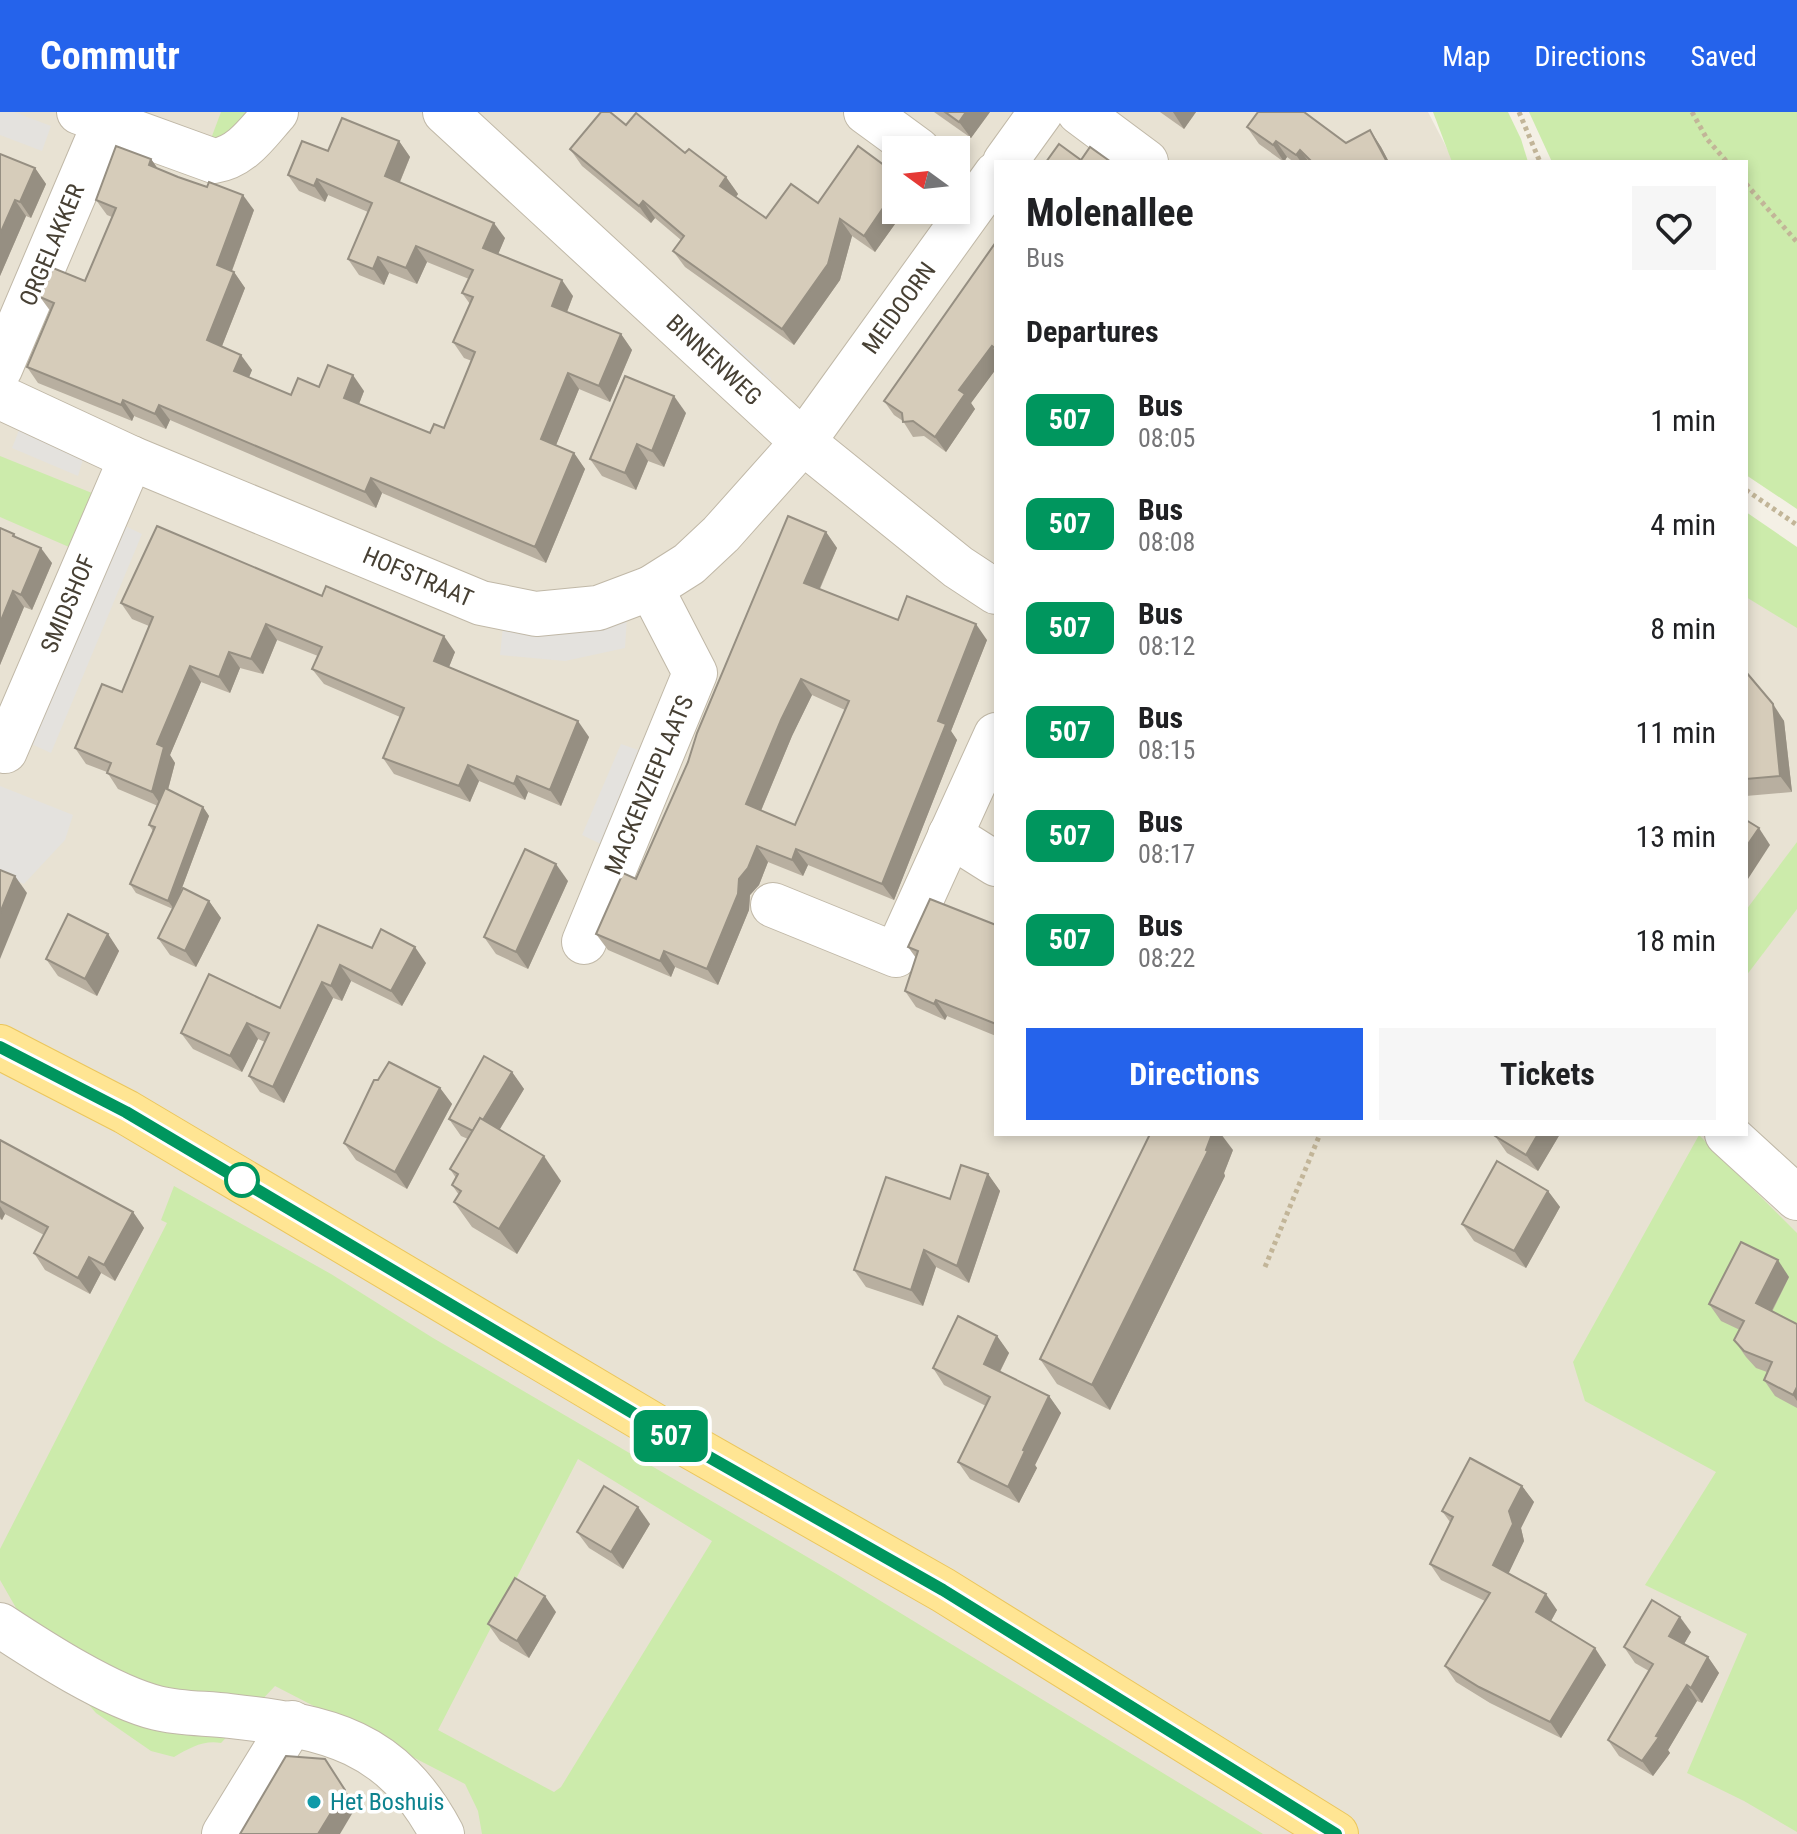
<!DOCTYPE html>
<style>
body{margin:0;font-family:"Roboto Condensed",sans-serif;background:#f6f6f6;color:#202124;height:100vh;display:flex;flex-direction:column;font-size:30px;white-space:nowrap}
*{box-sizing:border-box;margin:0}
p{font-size:26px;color:#757577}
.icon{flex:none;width:44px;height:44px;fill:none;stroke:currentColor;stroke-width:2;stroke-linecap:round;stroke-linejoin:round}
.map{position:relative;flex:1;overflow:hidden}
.side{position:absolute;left:994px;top:48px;width:754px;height:976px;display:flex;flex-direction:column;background:#fff;border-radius:0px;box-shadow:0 4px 12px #0003}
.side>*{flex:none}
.badge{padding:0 16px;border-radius:12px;font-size:28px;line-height:52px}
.needle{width:52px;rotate:285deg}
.buttons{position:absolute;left:882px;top:24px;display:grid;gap:16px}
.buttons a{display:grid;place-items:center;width:88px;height:88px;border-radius:0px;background:#fff;box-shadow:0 4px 12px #0003;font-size:40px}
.map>.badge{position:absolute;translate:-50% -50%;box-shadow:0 0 0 4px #fff}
h2{padding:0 32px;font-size:30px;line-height:72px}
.round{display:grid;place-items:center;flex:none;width:84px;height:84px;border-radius:0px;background:#f6f6f6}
.headline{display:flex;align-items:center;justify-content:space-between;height:136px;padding:0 32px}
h1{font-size:38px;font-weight:700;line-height:60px}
.cta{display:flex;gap:16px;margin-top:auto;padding:16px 32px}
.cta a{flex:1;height:92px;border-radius:0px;background:#2563eb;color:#fff;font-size:32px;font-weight:700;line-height:92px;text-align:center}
.cta a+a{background:#f6f6f6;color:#202124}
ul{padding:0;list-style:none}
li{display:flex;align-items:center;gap:24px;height:104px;padding:0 32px}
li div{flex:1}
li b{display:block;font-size:30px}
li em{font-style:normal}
li .badge{min-width:88px;font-weight:700;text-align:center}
header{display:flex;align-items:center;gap:48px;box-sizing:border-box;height:112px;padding:0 40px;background:#2563eb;color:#fff}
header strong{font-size:38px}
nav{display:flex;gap:44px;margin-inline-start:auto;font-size:28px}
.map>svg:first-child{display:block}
.residential{fill:#e8e2d3;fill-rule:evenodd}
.green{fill:#ccebab;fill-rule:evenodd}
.parking{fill:#e4e2de}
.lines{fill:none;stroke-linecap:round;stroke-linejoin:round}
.minor-casing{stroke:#c0b8a7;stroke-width:46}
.major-casing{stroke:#ebc65c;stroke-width:46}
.path{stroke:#c2b598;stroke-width:5;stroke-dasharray:4 4;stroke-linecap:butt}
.minor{stroke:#fff;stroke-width:44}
.major{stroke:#ffe593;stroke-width:44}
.wall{fill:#b8afa0;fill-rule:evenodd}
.shaded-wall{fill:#968f82}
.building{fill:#d6ccba;stroke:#968f82;stroke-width:2;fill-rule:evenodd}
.line-casing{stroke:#fff;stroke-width:18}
.line{stroke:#00965e;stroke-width:12}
.stop-dot{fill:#fff;stroke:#00965e;stroke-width:4}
.culture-dot{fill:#0f9aa8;stroke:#fff;stroke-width:3}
.labels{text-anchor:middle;stroke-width:7;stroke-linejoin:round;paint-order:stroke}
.street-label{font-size:24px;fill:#474034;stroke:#fff}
.culture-label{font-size:24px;fill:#0d838f;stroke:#fff;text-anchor:start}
</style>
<header>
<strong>Commutr</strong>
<nav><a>Map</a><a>Directions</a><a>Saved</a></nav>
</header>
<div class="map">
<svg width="1797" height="1722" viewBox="0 0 1797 1722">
<rect width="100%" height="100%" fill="#f4f0e5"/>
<!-- residential -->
<path class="residential" d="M0,0H1428L1454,50H996V1022H1746V438L1797,469V1722H0ZM896,38H956V98H896Z"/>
<!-- green -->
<g class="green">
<path d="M221,0H252L226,27L209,32Z"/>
<path d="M1433,0H1508L1521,27L1528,50H1452Z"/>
<path d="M1529,0H1797V397L1746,363V50H1552Z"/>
<path d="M0,344L92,381L69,435L0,405Z"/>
<path d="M1746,400L1797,435V516L1746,485Z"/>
<path d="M1797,730V797L1746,864V798Z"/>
<path d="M1699,1023L1797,1121V1720L1744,1689L1687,1661L1747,1522L1645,1473L1716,1360L1585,1289L1573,1250Z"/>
<path d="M174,1074L331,1162L433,1226L838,1463L1263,1722H482L478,1699L465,1672L275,1574L221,1631C203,1628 190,1636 174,1645L151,1639L96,1601L39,1536L0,1468V1437L167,1111L161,1108ZM578,1347L712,1429L561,1675L554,1680L438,1618Z"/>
</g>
<!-- parking -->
<g class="parking">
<path d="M0,0H14L51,14L42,39L0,23Z"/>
<path d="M683,187L771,266L772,282L670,188Z"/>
<path d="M21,313L85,341L78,364L12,336Z"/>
<path d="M119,411L142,422L51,641L27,630Z"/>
<path d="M627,505L625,536L565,549L500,543L503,514Z"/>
<path d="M621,632L644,640L605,734L582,723Z"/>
<path d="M0,674L73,703L65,728L24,772L0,762Z"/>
</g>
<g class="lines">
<!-- minor casing -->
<g class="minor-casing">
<g id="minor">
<path d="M79,0L214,49C242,45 258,20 276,0"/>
<path d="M445,0L803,330L958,455L996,480"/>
<path d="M866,0L918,38"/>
<path d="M1079,0L1146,50"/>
<path d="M1005,50L1041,0"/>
<path d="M0,257L105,10"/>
<path d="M0,285L131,346L481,491L536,502L598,496L651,476L689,452L721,422L803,330L996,62"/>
<path d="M5,639L131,346"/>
<path d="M950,723L996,752"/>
<path d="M773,793L896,843L996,623"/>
<path d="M584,830L695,561L651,476"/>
<path d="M1727,1022L1797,1086"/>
<path d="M0,1513C41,1540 109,1584 157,1596C181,1602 205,1601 230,1604C328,1615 392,1628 442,1722"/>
<path d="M224,1722L292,1611"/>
</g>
</g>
<!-- major casing -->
<g class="major-casing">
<path id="major" d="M0,935L126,1000L665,1320L943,1478L1336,1722"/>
</g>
<!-- path -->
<g class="path">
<path d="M1519,0L1540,50"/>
<path d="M1692,0L1707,27L1727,50"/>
<path d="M1746,72L1797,130"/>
<path d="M1746,378L1797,413"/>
<path d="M1265,1155L1320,1022"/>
</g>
<!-- minor -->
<use href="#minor" class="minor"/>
<!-- major -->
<use href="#major" class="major"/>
</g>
<!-- wall -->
<g class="wall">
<path d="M934,0H990L971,26Z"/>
<path d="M1160,0H1196L1184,17Z"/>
<path d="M1305,1L1346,31L1370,18L1381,35L1389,50H1294L1287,45L1284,50L1259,32L1247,15Z"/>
<path d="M626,13L685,41L726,65L738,82L736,85L766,106L818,91L899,98L895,112L875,140L852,124L840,168L794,233L685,155L673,139L681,128L655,106L651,111L582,54L570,37Z"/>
<path d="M399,29L410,45L400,70L505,126L498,142L573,184L567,200L621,222L632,238L610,290L579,277L556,333L574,341L585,357L546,451L382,381L376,396L170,308L166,317L134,304L132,309L38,271L27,255L51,200L40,185L85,169L112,105L107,103L96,88L151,47L158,57L254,98L232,159L234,160L245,176L222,234L252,258L249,265L291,283L319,275L364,279L359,292L430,321L444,316L472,249L464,246L453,230L470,192L462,181L469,167L427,150L417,172L389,161L384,173L359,163L348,147L368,100L328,83L325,90L299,79L288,63L328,39Z"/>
<path d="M0,42L35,56L46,72L31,106L26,104L0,164Z"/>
<path d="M996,130V257L971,291L975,297L946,340L924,324L913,325L903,309L894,303L884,289Z"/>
<path d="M686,301L664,355L648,349L636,378L602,364L590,347Z"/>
<path d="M0,416L14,422L17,426L52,451L32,498L24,495L0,553Z"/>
<path d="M826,420L837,436L820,477L898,508L987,528L951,619L957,628L894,788L808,753L803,764L768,750L759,773L750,783L749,798L718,873L675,855L671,865L608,838L596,822L636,767ZM812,583L845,598L795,713L761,699L792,624Z"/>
<path d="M121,491L455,540L449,555L589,625L561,694L528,680L525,688L479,669L470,690L394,662L383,646L400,605L324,572L312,557L318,544L277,528L263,562L240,556L230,581L201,570L170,643L175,651L168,678L203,695L209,704L180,781L209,789L221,806L196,855L170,843L158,826L173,797L136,781L130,772L153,719L149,713L158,694L118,677L107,660L86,652L75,636L122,580L149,514L132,507Z"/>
<path d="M1746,560L1784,609L1792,680L1746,684Z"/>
<path d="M568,769L528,857L496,842L484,825Z"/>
<path d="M318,813L372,836L426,851L402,894L351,869L342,889L333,886L284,991L260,980L249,964L265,930L258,927L242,960L193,937L181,921L280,896Z"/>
<path d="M996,813V924L947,904L945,908L916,895L905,879L916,846L908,835Z"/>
<path d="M108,822L119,839L97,884L58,864L46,847Z"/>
<path d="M512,960L524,977L499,1018L561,1069L517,1142L472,1115L454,1090L459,1083L452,1073L456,1066L450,1057L468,1027L461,1024L449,1007Z"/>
<path d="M440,976L452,992L407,1077L356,1048L344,1031Z"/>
<path d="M1496,1022H1560L1538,1059L1507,1041L1495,1024Z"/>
<path d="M0,1028L133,1100L144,1116L115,1169L101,1161L90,1182L45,1158L34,1141L44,1123L5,1102L2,1108L0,1107Z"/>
<path d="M1233,1038L1224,1061L1225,1064L1110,1298L1057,1272L1040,1247Z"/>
<path d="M988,1062L1000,1079L969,1171L936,1155L923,1194L866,1175L854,1158L950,1087Z"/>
<path d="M1548,1079L1560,1095L1526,1156L1474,1129L1462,1112Z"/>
<path d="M1789,1165L1772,1200L1797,1212V1296L1775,1284L1764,1268L1767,1260L1756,1256L1746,1245L1734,1228L1740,1218L1721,1209L1709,1192Z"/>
<path d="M997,1224L1009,1241L1000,1260L1049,1284L1061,1301L1035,1353L1037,1356L1019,1391L970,1367L958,1350L986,1294L944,1273L933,1256Z"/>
<path d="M1522,1374L1534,1390L1521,1416L1524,1429L1508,1461L1557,1498L1551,1509L1606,1553L1561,1626L1490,1591L1456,1570L1445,1554L1485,1489L1441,1468L1430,1452L1450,1410L1442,1399Z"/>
<path d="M650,1412L623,1457L589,1436L577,1420Z"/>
<path d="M556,1500L529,1546L500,1529L488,1512Z"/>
<path d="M1691,1520L1684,1532L1708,1545L1719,1561L1702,1591L1697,1589L1668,1638L1670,1641L1653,1664L1619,1644L1608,1628L1649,1559L1635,1551L1624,1535Z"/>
</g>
<!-- shaded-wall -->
<g class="shaded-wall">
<path d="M966,0H990L971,26L959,10Z"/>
<path d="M1173,0H1196L1184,17Z"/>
<path d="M1370,18L1381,35L1389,50H1387Z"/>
<path d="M399,29L410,45L396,79L385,64Z"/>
<path d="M1276,29L1287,45L1284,50L1273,33Z"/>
<path d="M1300,38L1309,50H1301L1296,43Z"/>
<path d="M151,47L162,63L149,53Z"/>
<path d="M35,56L46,72L31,106L20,90Z"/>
<path d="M726,65L738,82L732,90L720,74Z"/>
<path d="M317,67L328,83L325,90L314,74Z"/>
<path d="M896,68V98H899L895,112L875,140L864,124L888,79Z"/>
<path d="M243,83L254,98L228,169L217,153Z"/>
<path d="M15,88L26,104L0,164V122Z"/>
<path d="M643,89L655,106L651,111L639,94Z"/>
<path d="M840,107L852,124L840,168L794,233L782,217Z"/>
<path d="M494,111L505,126L494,152L483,136Z"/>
<path d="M416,134L427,150L417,172L406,156Z"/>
<path d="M378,145L389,161L384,173L373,157Z"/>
<path d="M234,160L245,176L218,244L207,228Z"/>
<path d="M562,168L573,184L563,210L552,194Z"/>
<path d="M621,222L632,238L610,290L599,274Z"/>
<path d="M992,234L996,241V257L971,291L975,297L946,340L935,325L959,278Z"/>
<path d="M241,243L252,258L245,275L234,259Z"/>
<path d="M568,261L579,277L552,343L541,327Z"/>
<path d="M353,263L364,279L355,302L344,286Z"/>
<path d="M674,284L686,301L664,355L652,339Z"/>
<path d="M123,288L134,304L132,309L121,293Z"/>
<path d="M159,293L170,308L166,317L155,302Z"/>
<path d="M637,332L648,349L636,378L625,361Z"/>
<path d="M574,341L585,357L546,451L535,435Z"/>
<path d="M371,366L382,381L376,396L365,380Z"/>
<path d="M826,420L837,436L815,487L804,471Z"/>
<path d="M41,436L52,451L32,498L21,483Z"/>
<path d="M13,479L24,495L0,553V511Z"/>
<path d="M266,512L277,528L263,562L251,547Z"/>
<path d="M976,512L987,528L951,619L957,628L894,788L882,772L938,609Z"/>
<path d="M444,524L455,540L445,565L434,549Z"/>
<path d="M229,540L240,556L230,581L219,565Z"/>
<path d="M190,554L201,570L170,643L175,651L163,696L152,680L157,632Z"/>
<path d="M801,567L812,583L792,624L757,708L746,692L781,608Z"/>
<path d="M1773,592L1784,609L1792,680L1780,664Z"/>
<path d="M578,609L589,625L561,694L550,678Z"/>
<path d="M468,653L479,669L470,690L459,674Z"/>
<path d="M517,664L528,680L525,688L514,672Z"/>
<path d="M203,695L209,704L174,797L168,789Z"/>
<path d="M1759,716L1770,733L1746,770V735Z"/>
<path d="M757,734L768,750L759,773L750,783L749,798L718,873L707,857L739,767Z"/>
<path d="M796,737L808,753L803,764L792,748Z"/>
<path d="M556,752L568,769L528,857L516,840Z"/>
<path d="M15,764L27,781L0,847V801Z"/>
<path d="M209,789L221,806L196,855L185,839Z"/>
<path d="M108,822L119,839L97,884L85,867Z"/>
<path d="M415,835L426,851L402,894L391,879Z"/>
<path d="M664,839L675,855L671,865L660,849Z"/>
<path d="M340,853L351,869L342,889L331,874Z"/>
<path d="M322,870L333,886L284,991L273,975Z"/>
<path d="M936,888L947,904L945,908L934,892Z"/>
<path d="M247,911L258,927L242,960L230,944Z"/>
<path d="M512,960L524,977L488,1037L476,1021Z"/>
<path d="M440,976L452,992L407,1077L395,1060Z"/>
<path d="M1212,1022H1221L1233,1038L1224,1061L1225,1064L1110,1298L1092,1273L1206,1038Z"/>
<path d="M1538,1022H1560L1538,1059L1526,1043Z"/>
<path d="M544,1044L561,1069L517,1142L499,1117Z"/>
<path d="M988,1062L1000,1079L969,1171L957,1154Z"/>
<path d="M1548,1079L1560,1095L1526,1156L1514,1139Z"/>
<path d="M0,1094L5,1102L2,1108L0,1105Z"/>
<path d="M133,1100L144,1116L115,1169L104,1153Z"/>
<path d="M924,1138L936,1155L923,1194L911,1178Z"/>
<path d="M89,1145L101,1161L90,1182L78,1166Z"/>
<path d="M1778,1148L1789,1165L1767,1208L1756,1191Z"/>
<path d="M997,1224L1009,1241L995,1269L984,1252Z"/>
<path d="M1797,1275V1289L1793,1283Z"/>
<path d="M1049,1284L1061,1301L1035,1353L1037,1356L1019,1391L1008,1375L1023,1338Z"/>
<path d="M1522,1374L1534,1390L1521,1416L1524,1429L1505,1469L1493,1453L1509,1399Z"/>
<path d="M638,1395L650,1412L623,1457L611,1440Z"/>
<path d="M1546,1482L1557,1498L1547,1516L1536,1500Z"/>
<path d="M545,1484L556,1500L529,1546L517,1529Z"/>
<path d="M1680,1505L1691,1520L1680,1539L1669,1524Z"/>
<path d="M1595,1536L1606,1553L1561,1626L1550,1610Z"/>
<path d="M1708,1545L1719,1561L1702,1591L1691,1576Z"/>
<path d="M1687,1573L1697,1589L1668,1638L1670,1641L1653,1664L1642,1649Z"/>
<path d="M325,1647L356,1695L340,1722H318Z"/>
</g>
<!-- building -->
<g class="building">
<path d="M601,0H610L626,13L636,1L685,41L689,37L726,65L720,74L766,106L791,72L818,91L858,34L896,62V68L888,79L883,96L864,124L840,107L828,152L782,217L673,139L684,124L643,89L639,94L570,37Z"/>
<path d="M945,0H966L959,10Z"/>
<path d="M1258,0H1304L1346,31L1370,18L1387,50H1312L1300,38L1296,43L1276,29L1273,33L1247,15Z"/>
<path d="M342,6L399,29L385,64L494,111L483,136L562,168L552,194L621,222L599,274L568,261L541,327L574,341L535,435L371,366L365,380L159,293L155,302L123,288L121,293L27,255L54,191L40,185L53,156L85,169L116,96L96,88L116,34L151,47L149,53L178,65L207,75L209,70L243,83L217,153L234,160L207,228L241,243L234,259L291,283L298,266L319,275L328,253L353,263L344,286L430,321L434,312L444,316L475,240L453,230L473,185L462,181L473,158L416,134L406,156L378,145L373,157L348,147L372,91L317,67L314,74L288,63L302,29L328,39Z"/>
<path d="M1059,32L1081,48L1090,35L1111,50H1046Z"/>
<path d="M0,42L35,56L20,90L15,88L0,122Z"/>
<path d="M996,130V237L992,234L959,278L965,282L935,325L913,309L903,310L902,301L884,289Z"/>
<path d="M625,264L674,284L652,339L637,332L625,361L590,347Z"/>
<path d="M788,404L826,420L804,471L898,508L907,484L976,512L938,609L946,612L882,772L796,737L792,748L757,734L748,756L739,767L738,782L707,857L664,839L660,849L596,822L623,761L636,767L688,650L697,621ZM801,567L849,589L795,713L746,692L781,608Z"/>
<path d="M157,414L322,484L326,474L444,524L434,549L578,609L550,678L517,664L514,672L468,653L459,674L383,646L404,596L312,557L322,535L266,512L251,547L229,540L219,565L190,554L157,632L164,635L152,680L107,661L111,651L75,636L102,572L122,580L153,505L121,491Z"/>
<path d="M0,416L14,422L13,424L41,436L21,483L13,479L0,511Z"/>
<path d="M1746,560L1773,592L1780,664L1746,667Z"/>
<path d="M165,676L203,695L168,789L130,772L155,715L149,713Z"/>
<path d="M1746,708L1759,716L1746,735Z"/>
<path d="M525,737L556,752L516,840L484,825Z"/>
<path d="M0,758L15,764L0,801Z"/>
<path d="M183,776L209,789L185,839L158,826Z"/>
<path d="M930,787L996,813V912L936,888L934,892L905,879L918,839L908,835Z"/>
<path d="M68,802L108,822L85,867L46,847Z"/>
<path d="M318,813L372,836L381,817L415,835L391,879L340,853L331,874L322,870L273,975L249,964L269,921L247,911L230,944L181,921L209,862L280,896Z"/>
<path d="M484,944L512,960L483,1008L480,1006L473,1019L449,1007Z"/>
<path d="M389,950L440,976L395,1060L344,1031L374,968H378Z"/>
<path d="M480,1006L544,1044L499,1117L454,1090L461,1079L452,1073L458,1062L450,1057Z"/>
<path d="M1150,1022H1212L1206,1038L1208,1039L1092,1273L1040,1247Z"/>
<path d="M1496,1022H1538L1526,1043L1495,1024Z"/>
<path d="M0,1028L133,1100L104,1153L89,1145L78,1166L34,1141L48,1115L0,1089Z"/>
<path d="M1497,1049L1548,1079L1514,1139L1462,1112Z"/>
<path d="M961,1053L988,1062L957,1154L924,1138L911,1178L854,1158L886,1065L950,1087Z"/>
<path d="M1741,1130L1778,1148L1756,1191L1797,1212V1275L1793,1283L1764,1268L1772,1250L1744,1239L1734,1228L1744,1209L1709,1192Z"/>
<path d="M958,1204L997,1224L984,1252L1049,1284L1023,1338L1025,1339L1008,1375L958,1350L990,1285L933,1256Z"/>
<path d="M1470,1346L1522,1374L1509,1399L1513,1412L1493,1453L1546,1482L1536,1500L1595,1536L1550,1610L1479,1575L1445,1554L1490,1481L1430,1452L1453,1405L1442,1399Z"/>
<path d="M604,1374L638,1395L611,1440L577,1420Z"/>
<path d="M515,1466L545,1484L517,1529L488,1512Z"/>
<path d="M1652,1488L1680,1505L1669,1524L1708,1545L1691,1576L1687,1573L1656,1624L1659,1625L1642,1649L1608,1628L1653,1552L1624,1535Z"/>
<path d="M286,1644L325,1647L345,1678L318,1722H240Z"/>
</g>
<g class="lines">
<!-- line casing -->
<g class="line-casing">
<path id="line" d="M0,935L126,1000L665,1320L943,1478L1336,1722"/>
</g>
<!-- line -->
<use href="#line" class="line"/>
</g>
<!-- markers -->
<circle class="stop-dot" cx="242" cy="1068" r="16"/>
<circle class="culture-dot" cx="314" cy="1690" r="8"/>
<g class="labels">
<!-- street labels -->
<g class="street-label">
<text transform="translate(52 133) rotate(-67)" y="8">ORGELAKKER</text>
<text transform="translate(899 196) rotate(-54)" y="8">MEIDOORN</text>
<text transform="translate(714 248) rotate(43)" y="8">BINNENWEG</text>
<text transform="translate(418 465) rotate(23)" y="8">HOFSTRAAT</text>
<text transform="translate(68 492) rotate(-67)" y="8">SMIDSHOF</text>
<text transform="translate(649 673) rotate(-67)" y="8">MACKENZIEPLAATS</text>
</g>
<!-- culture labels -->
<g class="culture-label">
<text x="330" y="1698">Het Boshuis</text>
</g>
</g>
</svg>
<div class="buttons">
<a><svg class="needle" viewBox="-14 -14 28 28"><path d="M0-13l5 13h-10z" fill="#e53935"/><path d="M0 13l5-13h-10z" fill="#757577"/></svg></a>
</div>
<b class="badge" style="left:671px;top:1324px;background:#00965e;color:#fff">507</b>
<section class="side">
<div class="headline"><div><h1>Molenallee</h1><p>Bus</p></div><a class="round"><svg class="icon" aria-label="heart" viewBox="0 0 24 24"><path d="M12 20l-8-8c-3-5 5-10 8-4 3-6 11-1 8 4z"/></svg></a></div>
<h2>Departures</h2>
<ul>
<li><span class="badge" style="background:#00965e;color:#fff">507</span><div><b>Bus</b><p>08:05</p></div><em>1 min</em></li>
<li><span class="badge" style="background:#00965e;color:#fff">507</span><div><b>Bus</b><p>08:08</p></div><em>4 min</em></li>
<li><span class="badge" style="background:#00965e;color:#fff">507</span><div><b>Bus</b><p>08:12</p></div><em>8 min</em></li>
<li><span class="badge" style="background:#00965e;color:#fff">507</span><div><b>Bus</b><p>08:15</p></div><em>11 min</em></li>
<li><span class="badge" style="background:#00965e;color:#fff">507</span><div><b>Bus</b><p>08:17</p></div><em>13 min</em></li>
<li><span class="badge" style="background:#00965e;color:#fff">507</span><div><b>Bus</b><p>08:22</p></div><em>18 min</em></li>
</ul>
<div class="cta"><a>Directions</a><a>Tickets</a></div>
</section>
</div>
